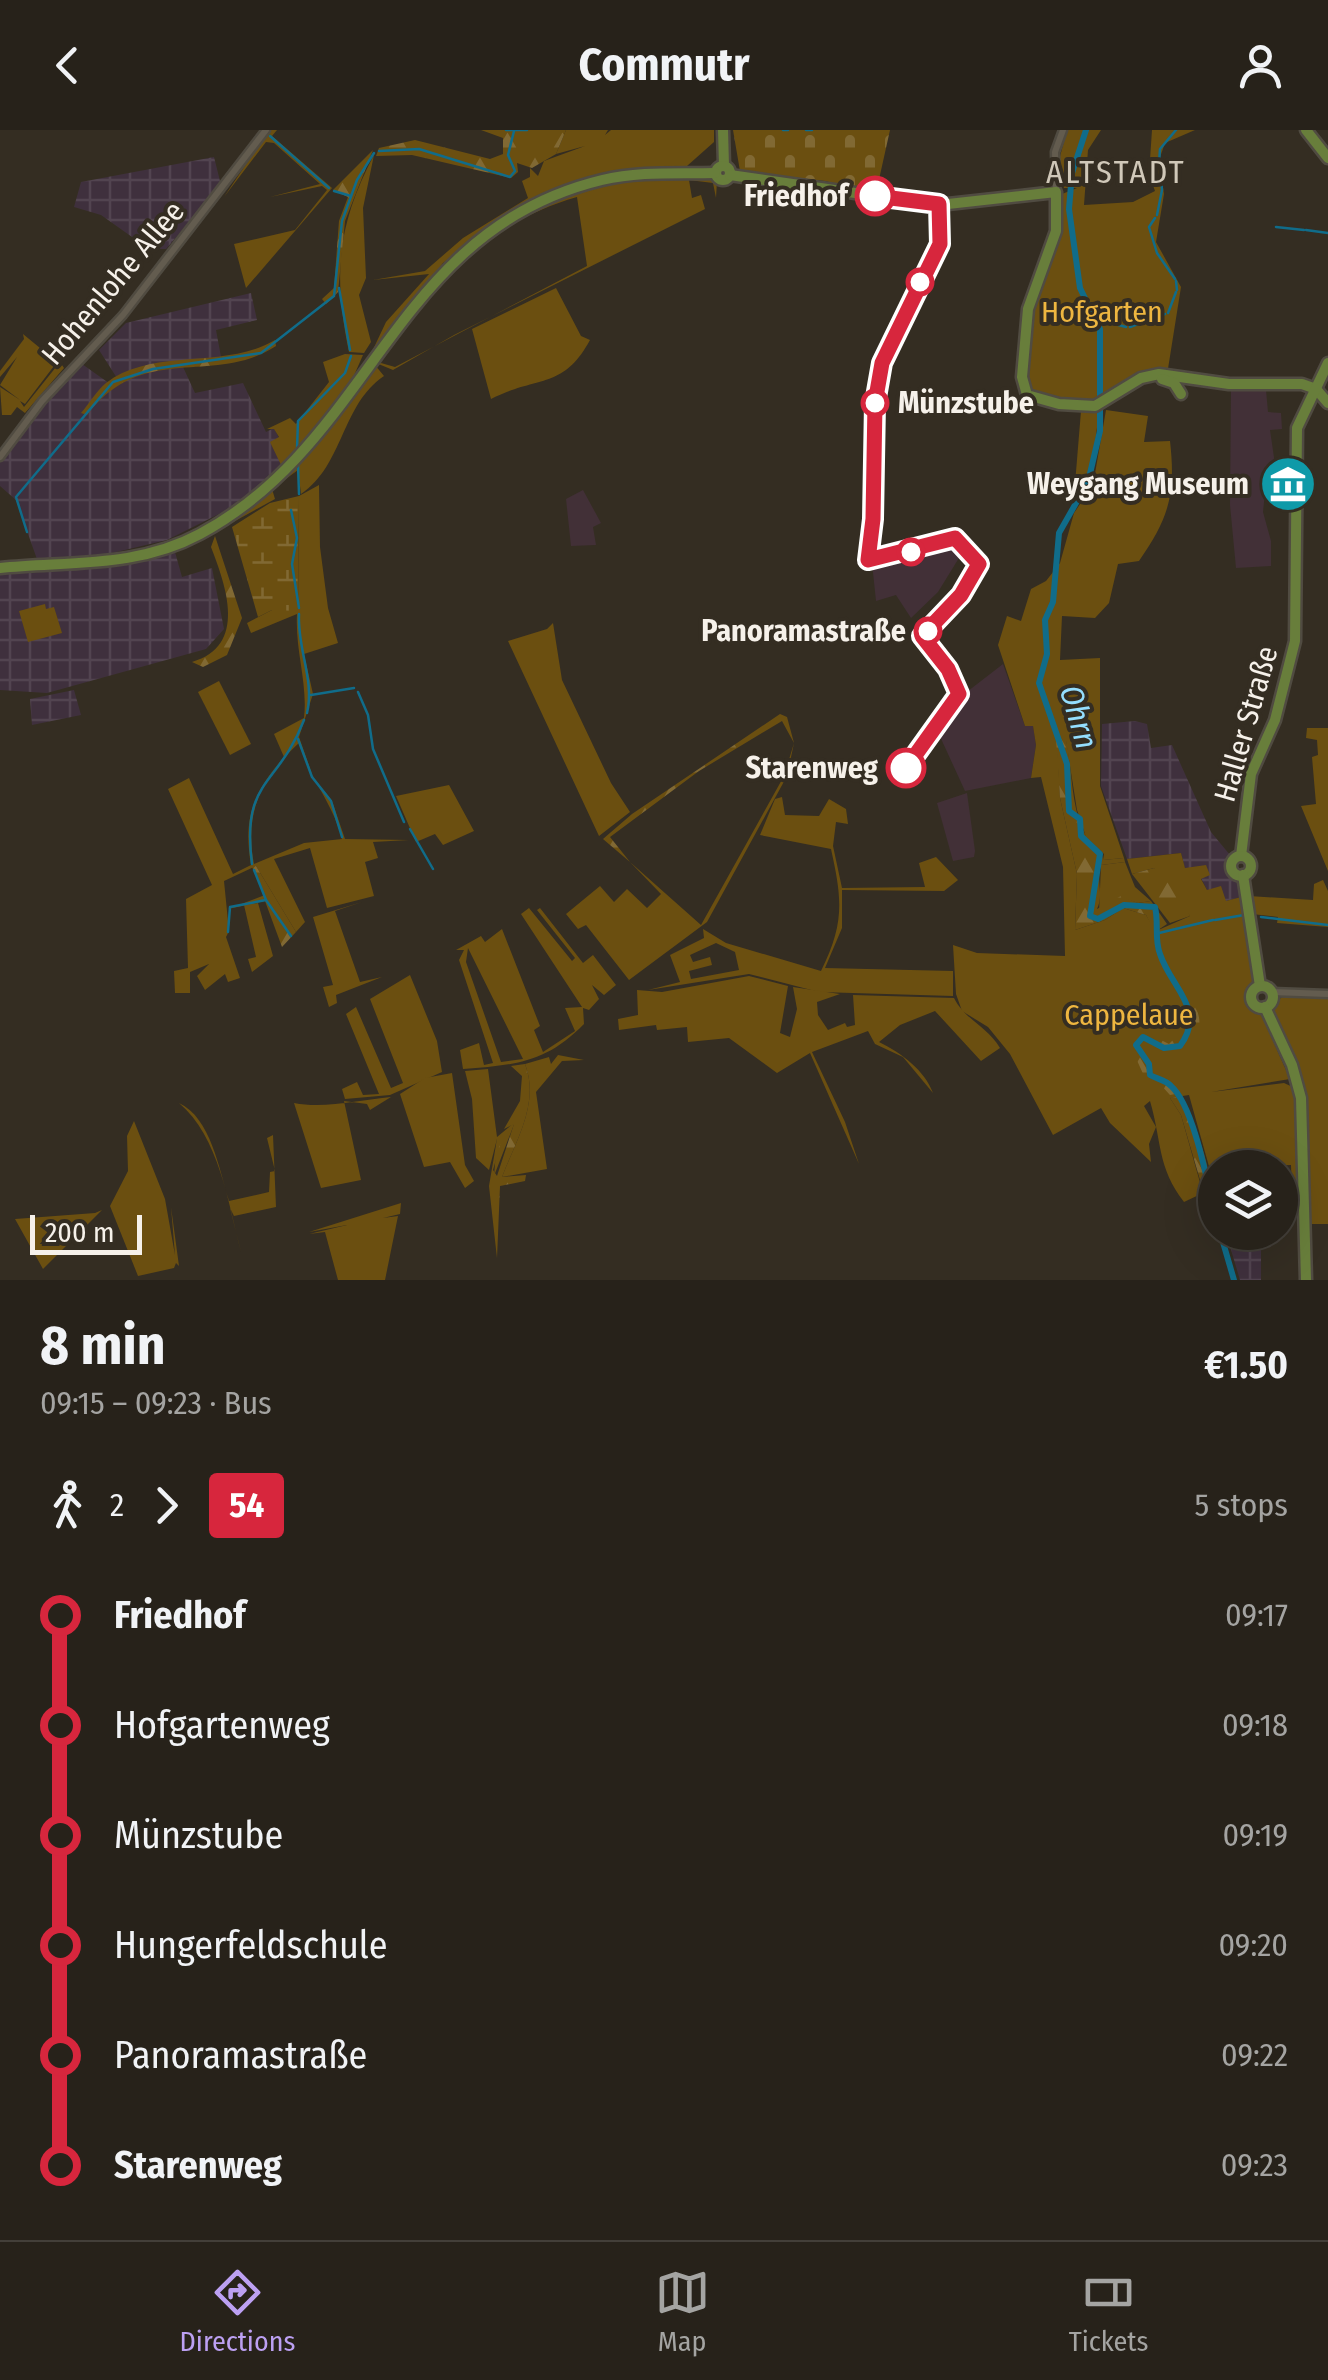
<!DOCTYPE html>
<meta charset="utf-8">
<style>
body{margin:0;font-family:"Fira Sans Condensed",sans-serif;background:#2f2a23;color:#f1f3f6;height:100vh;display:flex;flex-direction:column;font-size:38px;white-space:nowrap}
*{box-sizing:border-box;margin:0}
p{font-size:32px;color:#a4a4a2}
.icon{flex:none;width:55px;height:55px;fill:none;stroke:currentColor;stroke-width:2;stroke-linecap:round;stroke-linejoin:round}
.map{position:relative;height:1150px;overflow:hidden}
.panel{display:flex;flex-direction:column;background:#27221a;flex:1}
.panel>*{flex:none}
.badge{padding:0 20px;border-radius:8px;font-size:35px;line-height:65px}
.buttons{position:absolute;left:1198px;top:1020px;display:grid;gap:20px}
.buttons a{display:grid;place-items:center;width:100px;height:100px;border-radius:50%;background:#27221a;box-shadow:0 10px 40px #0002,0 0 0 2px #433f39;font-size:50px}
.scale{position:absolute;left:30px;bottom:25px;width:112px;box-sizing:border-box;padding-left:10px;border:5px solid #f6f1ea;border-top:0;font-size:28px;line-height:35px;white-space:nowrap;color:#f6f1ea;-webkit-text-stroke:8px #342d22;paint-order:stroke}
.map>.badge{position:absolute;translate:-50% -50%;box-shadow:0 0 0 5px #fff}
.legs{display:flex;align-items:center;gap:15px;height:110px;padding:0 40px;font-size:32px}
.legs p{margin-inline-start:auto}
.headline{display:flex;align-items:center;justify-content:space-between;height:170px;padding:0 40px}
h1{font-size:55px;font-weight:700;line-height:75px}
ul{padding:0 40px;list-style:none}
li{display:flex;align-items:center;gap:35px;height:110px;font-size:38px}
li i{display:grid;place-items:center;width:15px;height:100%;margin:0 12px;background:currentColor}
li i::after{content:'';width:25px;height:25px;margin:-12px;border:8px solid;border-radius:50%;background:#27221a}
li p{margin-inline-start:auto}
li:first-child i{background:linear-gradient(#0000 50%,currentColor 0)}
li:last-child i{background:linear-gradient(currentColor 50%,#0000 0)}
header{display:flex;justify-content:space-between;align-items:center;height:130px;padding:0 40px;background:#27221a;font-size:45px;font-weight:700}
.dock{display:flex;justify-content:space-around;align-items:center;height:140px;border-top:2px solid #433f39;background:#27221a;font-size:28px;color:#a4a4a2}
.dock a{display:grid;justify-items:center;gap:5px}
.dock .on{color:#bca0f2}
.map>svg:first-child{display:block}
.industrial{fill:url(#industrial-grid)}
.education{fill:#423037}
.green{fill:#6b4f10;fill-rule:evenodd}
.forest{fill:url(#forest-firs)}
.wetland{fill:url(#wetland-marsh)}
.cemetery{fill:url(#cemetery-stones)}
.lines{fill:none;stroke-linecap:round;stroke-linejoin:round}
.stream{stroke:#106c8a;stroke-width:2.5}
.river{stroke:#106c8a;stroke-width:6}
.minor-casing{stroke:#504b41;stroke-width:11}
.major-casing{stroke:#504b41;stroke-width:15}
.minor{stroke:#635c4f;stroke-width:6}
.major{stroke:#687e3b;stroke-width:10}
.line-1-casing{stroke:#fff;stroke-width:22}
.line-1{stroke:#d7263d;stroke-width:15}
.stop-1-dot{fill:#fff;stroke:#d7263d;stroke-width:5}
.labels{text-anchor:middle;stroke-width:8;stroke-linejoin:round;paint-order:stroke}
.stop-label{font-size:30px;font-weight:bold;fill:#f6f1ea;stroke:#342d22;text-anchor:end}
.street-label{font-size:30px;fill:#f6f1ea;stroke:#342d22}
.park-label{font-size:30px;fill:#eeb640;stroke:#342d22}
.poi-label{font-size:30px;font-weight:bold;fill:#f6f1ea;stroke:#342d22;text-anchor:end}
.neighbourhood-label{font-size:32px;letter-spacing:2.5px;fill:#d0c8b9;stroke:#342d22}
.water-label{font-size:32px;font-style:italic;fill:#94deff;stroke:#342d22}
</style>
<header><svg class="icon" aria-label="back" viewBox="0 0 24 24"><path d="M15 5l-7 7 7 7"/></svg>Commutr<svg class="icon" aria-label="person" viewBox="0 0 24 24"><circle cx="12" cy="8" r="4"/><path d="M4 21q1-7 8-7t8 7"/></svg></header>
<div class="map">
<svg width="1328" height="1150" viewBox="0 0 1328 1150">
<defs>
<pattern id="industrial-grid" width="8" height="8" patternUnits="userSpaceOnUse" patternTransform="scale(2.5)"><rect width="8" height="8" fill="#3f303d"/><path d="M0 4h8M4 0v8" fill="none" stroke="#524450"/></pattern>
<pattern id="forest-firs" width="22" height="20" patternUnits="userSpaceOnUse" patternTransform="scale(2.5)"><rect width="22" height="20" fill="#6b4f10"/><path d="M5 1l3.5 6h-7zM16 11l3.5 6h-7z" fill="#816933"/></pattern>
<pattern id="wetland-marsh" width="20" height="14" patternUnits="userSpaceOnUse" patternTransform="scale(2.5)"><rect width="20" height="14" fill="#6b4f10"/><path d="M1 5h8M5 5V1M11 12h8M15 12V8" fill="none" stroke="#816933"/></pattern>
<pattern id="cemetery-stones" width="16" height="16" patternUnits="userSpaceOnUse" patternTransform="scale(2.5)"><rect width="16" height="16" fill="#6b4f10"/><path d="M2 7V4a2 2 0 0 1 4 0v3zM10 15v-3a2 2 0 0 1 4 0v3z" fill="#816933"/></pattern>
</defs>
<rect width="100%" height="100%" fill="#342d22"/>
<!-- industrial -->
<g class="industrial">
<path d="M214,27L221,55L166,119H149L101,85L74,77L81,52Z"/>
<path d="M251,163L257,190L216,200L221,227L146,237L117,248L99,220L126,193Z"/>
<path d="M82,234L113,256L146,241L183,237L195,263L243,253L266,302L274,298L279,308L282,338L235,376L167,410L95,427L38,432L16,370L0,356V331L27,290Z"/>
<path d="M175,422L182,447L212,438L224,499L206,519L47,563L0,560V442L77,440Z"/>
<path d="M74,560L81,585L32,595L30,569Z"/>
<path d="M1135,591L1147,594L1151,618L1172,615L1211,702L1230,725L1227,743L1237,752L1241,767L1226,771L1207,760L1201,748L1185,739L1181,723L1127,729L1101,656L1102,594Z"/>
<path d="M1253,1103H1261V1150H1240L1229,1113Z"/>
</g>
<!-- education -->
<g class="education">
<path d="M1231,259L1266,260L1268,282L1281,283L1282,299L1270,300L1277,348L1265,363L1263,382L1271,411V436L1236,438L1230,375Z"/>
<path d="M583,360L601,393L593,397L596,415L571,416L566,369Z"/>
<path d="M948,413H955L962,423L938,462L911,488L896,465L876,471L872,433Z"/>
<path d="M1003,534L1025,596L1033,595L1036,615L1031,648L965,661L937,600L959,568Z"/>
<path d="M967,663L975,721L974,727L953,731L937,673Z"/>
</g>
<!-- green -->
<g class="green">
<path d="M269,0H277L272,6L332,58L246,158L234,114L295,100L327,60L322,56L270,67L320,54L274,13L266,12L224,67Z"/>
<path d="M566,0H608L605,5L611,0H714V12L687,36L598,46L505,85L443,133L369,228L386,192L429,144L373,150L425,141L463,108L528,68L522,51L530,47V38L538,46L544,31L585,16L556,24Z"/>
<path d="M1067,0H1101L1088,20L1084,75L1133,72L1155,61L1149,44L1152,0H1195L1165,13L1159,30L1164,64L1156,112L1181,157L1167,245L1159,244C1111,269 1073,294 1022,256L1030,171L1060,93L1062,64L1077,58H1064L1058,34Z"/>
<path d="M374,25L363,78L366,148L359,165L371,212L364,223L349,222C333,145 337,95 374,25Z"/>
<path d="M683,43L710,46L717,51L716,68L713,53L689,50L692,68L701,65L705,79L454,205L393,240L376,233C382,213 401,192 414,175C482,91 575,46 683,43ZM577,67L587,136L395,237L381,233L382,224C433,153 491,91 577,67Z"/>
<path d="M556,158L581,206L590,210C563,260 538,245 491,269L472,199Z"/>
<path d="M23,204L57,232L25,274L20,271L24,277L60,232L64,238L25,283L17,277L11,285H2L0,257L20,270L0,255L17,227L0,247V241L24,209Z"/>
<path d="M345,224L363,225L349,257L368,230L335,279L283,339L270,312L279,307L274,299H267L290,288L296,294L329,252L323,232Z"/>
<path d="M375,235L384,246C341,275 344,335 301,364L298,340L272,359L275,369L206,407L272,359L301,330Z"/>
<path d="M1099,279L1093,334L1078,364L1075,354L1081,281Z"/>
<path d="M1106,280L1148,286L1144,312L1170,311C1176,364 1169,388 1139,431L1118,434L1109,473L1095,488L1062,486L1060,530L1100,528V656L1124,728L1103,730L1104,724L1086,707L1077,680L1066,611L1057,608L1060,668L1077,744L1075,800L1105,790L1123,778L1146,785L1156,801L1190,786L1154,738L1132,744L1127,729L1181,723L1185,738L1206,735L1210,745L1201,749L1207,760L1221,756L1226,771L1241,767L1254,852L1247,870L1262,886L1290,949L1211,962L1284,953L1295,958L1301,1056L1292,1067L1291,1035L1215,1038V1058L1189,965L1170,968L1181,985L1203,1063L1184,1072C1157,1037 1162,1012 1150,971L1144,976L1156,997L1149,1014L1151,1032L1110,993L1101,978L1053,1005L1010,924L988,897L962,881L956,864L953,815L977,823L1065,826L1063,737L1041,647L1031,648L1036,615L1033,596H1025L998,515L1007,486L1021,491L1031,459L1046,451L1060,433L1074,383L1093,355Z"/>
<path d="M319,355L320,417L328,478L338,513L304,524L313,564L299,607L313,647L332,671L345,709L409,710L373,712L378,728L365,732L374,766L327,778L310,718L274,729L305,792L296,802L256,736L224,751L229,801L226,807L240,848L228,852L225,844L205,860L197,846L209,834L190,842V863H175L174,841L188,838L186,769L212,755L168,659L189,648L233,744L251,735C243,688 253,663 284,627L274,604L304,588C308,553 295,521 297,484L251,503L247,493L272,480H298L299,366ZM299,613C309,648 333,673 342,709L304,713L254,734C244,684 261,647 299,613Z"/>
<path d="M45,474L46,479L54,477L62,503L28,512L19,481Z"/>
<path d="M553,493L562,550L611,653L630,682L599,706L508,511L547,499Z"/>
<path d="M219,551L251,614L230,625L198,562Z"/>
<path d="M1307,598H1328V741L1301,676L1316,674L1312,627L1318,625L1317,610L1306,608Z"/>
<path d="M794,613L787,646L707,792L629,850L586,795L578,799L566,784L600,756L614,772L627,759L647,778L661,764L630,732L701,795L784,646Z"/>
<path d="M449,655L474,701L443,715L435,704L416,712L396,666Z"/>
<path d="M782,667L785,685L819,686L829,669L846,679L848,694L836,692L833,716L842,758L925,757L919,733L936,727L958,750L944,761L842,760V798L825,838L953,841V866L819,862L749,844L648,860L680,852L670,825L704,808L703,799L726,813L821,841C845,793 842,769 831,719L760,705L775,669ZM716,813L735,822L739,840L691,849L689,841L712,835L710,827L693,832L690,825Z"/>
<path d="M1125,732L1135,757L1151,771L1138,773L1120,767L1099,782L1101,735Z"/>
<path d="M1323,750L1328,761V797L1277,793L1278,787L1252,784L1249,766L1313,770L1314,754Z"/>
<path d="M362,772L335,781L360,852L382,847L336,865L337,873L329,877L323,857L333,855L313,787Z"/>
<path d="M258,773L273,826L252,842L248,829L256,827L244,775Z"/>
<path d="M529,778L572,831L575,828L537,780L540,778L583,833L593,825L616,855L604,865L592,855L599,869L589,880L583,878L584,894C546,933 515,935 463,939L460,920L479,913L484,935L493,933L459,830L464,820H456L481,806L485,812L502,799L540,896L534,900L543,922L575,901L565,878L582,877L521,784ZM468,818L523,929L501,932L466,832Z"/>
<path d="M410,845L437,911L442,942L390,965L345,969L342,959L357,952L363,965L379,964L346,884L356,877L391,958L403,953L370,869Z"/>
<path d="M749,846L788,856L780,903L790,907L797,879L793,857L840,864L817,872L818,885L828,900L845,893L847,897L855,895L853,865L954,868C965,890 987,896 1000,918L981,931L935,881L900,895L879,912C902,923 925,941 933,963L903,927L875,914L868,901L812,922L845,992L859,1034L810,923L777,943L729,908L688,912L687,897L657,900L656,895L619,900L618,889L638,885L637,860L662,862Z"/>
<path d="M1328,866V1094H1309L1304,985L1270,877L1282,867Z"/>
<path d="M558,925L584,930L562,931L536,962L547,1039L502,1047C516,1010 540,973 525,934L549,927L551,934Z"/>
<path d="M488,939L497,1007L515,992L494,1046L497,1009L489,1040L476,1028L472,969L465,941Z"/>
<path d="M452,943L465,1035L474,1051L465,1058L450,1032L424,1037L400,964L425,948Z"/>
<path d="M391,967L370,980L367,974L344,971L361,1050L321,1058L294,973C324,979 360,970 391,967Z"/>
<path d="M179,973C211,988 219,1039 229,1071L269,1062L270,1042L275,1041L267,1008L273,1005L276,1077L234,1086L230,1078L241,1122C228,1072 219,1007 179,973Z"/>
<path d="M134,991L165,1069L175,1125L171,1077L179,1136L176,1133L174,1138L138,1146L110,1076L128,1041L127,1006Z"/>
<path d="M401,1073L400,1084L383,1088L398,1086L385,1150H338L325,1102L309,1104L347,1095L309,1102Z"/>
<path d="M102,1080L43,1139L15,1089L95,1083Z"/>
</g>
<!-- forest -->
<g class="forest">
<path d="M481,0H566L556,24L532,38L517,33L518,42L511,48L412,25L376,26L379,18L415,10L490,29L503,24V8Z"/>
<path d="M373,20L345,91L338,162L326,174L322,169L334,158L339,91L348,67L333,60Z"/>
<path d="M275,210L276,216C213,257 143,211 87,285L81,283C89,274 97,260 106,253C153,217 225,240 275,210Z"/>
<path d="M215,406L242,488L227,525L203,537L192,532C248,516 226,456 211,417Z"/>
<path d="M780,584L787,587L794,613L782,591L699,641L610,707L630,732L603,709L632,684Z"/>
<path d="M1056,608L1066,610C1073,641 1070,677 1086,706C1092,716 1102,716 1103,730L1124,728L1125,732L1101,735C1096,752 1104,764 1097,779L1121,766L1138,773L1151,771L1167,794L1155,802L1146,785L1123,778L1105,790L1075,800L1077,744L1060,668Z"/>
<path d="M256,736L296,802L282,817L265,771L228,779L265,765L252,737Z"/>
<path d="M1154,738L1174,751L1190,786L1170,793L1132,744Z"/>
<path d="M1171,836C1190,862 1221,902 1177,923L1156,921L1143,910L1139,913L1150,924L1153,937L1166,938L1176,949L1181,963L1170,965L1160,954L1145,948L1129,913L1134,902L1143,901L1169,914L1186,897L1184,872L1160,839Z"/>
<path d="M525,934C540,973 516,1010 502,1047L526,1045L525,1051L500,1056L497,1128L489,1056L497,1009L502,1008L493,1040L497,1046L514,994L504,999L520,971L522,946L511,936Z"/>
<path d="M1181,966C1203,1010 1215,1052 1215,1101L1181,985L1170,968Z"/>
</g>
<!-- wetland -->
<path class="wetland" d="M299,366L298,481L272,480L258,487L232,397L270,373Z"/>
<!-- cemetery -->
<path class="cemetery" d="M733,0H890L876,63L825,51L740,41Z"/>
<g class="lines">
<!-- stream -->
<g class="stream">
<path d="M506,0H527"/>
<path d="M783,0H788"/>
<path d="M806,0H812"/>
<path d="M270,6L329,58"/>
<path d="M379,21L419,19L510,47L515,41L508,25L514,1"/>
<path d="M1159,33L1160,19L1176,0"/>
<path d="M334,61L351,66"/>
<path d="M1157,85L1162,60L1160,36"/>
<path d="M1155,88L1149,97L1157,123L1175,149"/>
<path d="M1276,97L1304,100"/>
<path d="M1306,100L1328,103"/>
<path d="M1176,151L1177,160"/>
<path d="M339,158L350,220"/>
<path d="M1168,183L1176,162"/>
<path d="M1111,193L1126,197"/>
<path d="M1130,197L1165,184"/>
<path d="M297,319L298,291L345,243L351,226"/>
<path d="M298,335L299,364"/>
<path d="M291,380L297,408L292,434L299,478"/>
<path d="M27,402L16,367L113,252L153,239L261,223L334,166L342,91L357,50L374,23"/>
<path d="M299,484C297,519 315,550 307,583"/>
<path d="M358,562L368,585L373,619L404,692"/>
<path d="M311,565L354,558"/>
<path d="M298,609L312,647L331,671L342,707"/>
<path d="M410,699L433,739"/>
<path d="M252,734C241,648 278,658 304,590"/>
<path d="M254,740L266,770L291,806"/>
<path d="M1261,787L1328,795"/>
<path d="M1215,790L1244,785"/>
<path d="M228,802L230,777L266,770"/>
<path d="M1159,803L1213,790"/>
</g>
<!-- river -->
<g class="river">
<path d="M1086,0L1072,43L1069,79L1080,158L1100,199V301L1088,352L1059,403L1053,472L1045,490L1047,524L1039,553L1067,634L1069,681L1080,689L1081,706L1100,724L1090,786L1098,789L1124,775L1155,777C1159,793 1154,809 1160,824C1171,858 1207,879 1180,916L1164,918L1143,907L1136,915L1149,934L1150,945C1157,949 1166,950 1171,956C1194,976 1208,1055 1215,1085"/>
<path d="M1220,1102L1234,1150"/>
</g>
<!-- minor casing -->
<g class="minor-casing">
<g id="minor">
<path d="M1056,62L1055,22L1063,0"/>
<path d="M0,327L42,271L123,185L266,0"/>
<path d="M1272,862L1328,864"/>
</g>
</g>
<!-- major casing -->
<g class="major-casing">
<g id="major">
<path d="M723,0L724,35"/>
<path d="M1306,0L1328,28"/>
<circle cx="723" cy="43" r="7"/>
<path d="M730,45L939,75L1056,62V101L1028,179L1022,247L1027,265L1059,274L1095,276L1141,248L1159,244L1229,254H1302L1316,259L1328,273"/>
<path d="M1162,249L1174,253L1181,264"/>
<path d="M0,438C69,431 137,438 200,404C374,311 393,100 602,50C641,41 676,44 715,43"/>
<path d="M1241,726L1251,644L1275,590L1295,511L1297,298L1328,233"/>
<circle cx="1241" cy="736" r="10"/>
<path d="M1243,745L1260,856"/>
<circle cx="1262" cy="867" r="11"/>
<path d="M1265,877L1292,935L1301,968L1306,1150"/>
</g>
</g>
<!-- minor -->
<use href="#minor" class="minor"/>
<!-- major -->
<use href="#major" class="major"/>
</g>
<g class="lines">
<!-- line-1 casing -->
<g class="line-1-casing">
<path id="line-1" d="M875,66L939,74L940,114L882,233L875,273L873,389L868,430L955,408L979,434L961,465L922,506L948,539L959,564L906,638"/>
</g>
<!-- line-1 -->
<use href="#line-1" class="line-1"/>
</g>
<!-- icons -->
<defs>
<g id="museum-disc" transform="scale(2.875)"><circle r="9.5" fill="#0f9aa8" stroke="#342d22"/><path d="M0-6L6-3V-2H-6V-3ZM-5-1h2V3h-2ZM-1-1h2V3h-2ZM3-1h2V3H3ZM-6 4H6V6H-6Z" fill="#fff"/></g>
</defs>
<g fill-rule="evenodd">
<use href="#museum-disc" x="1288" y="354"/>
</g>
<!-- markers -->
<g class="stop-1-dot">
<circle cx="875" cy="66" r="18"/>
<circle cx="920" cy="152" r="12"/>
<circle cx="875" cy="273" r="12"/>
<circle cx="911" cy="422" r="12"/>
<circle cx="928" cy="501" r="12"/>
<circle cx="906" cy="638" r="18"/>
</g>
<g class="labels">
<!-- stop labels -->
<g class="stop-label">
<text x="848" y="76">Friedhof</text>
<text x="898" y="283" text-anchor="start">Münzstube</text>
<text x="906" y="511">Panoramastraße</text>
<text x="878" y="648">Starenweg</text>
</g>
<!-- street labels -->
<g class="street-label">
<text transform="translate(113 153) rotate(-50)" y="10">Hohenlohe Allee</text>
<text transform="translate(1246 594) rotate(-74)" y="10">Haller Straße</text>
</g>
<!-- park labels -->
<g class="park-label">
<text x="1102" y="192">Hofgarten</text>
<text x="1129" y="895">Cappelaue</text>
</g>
<!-- poi labels -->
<g class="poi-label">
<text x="1249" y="364">Weygang Museum</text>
</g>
<!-- neighbourhood labels -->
<g class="neighbourhood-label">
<text x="1116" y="53">ALTSTADT</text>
</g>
<!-- water labels -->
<g class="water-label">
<text transform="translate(1079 587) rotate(74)" y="11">Ohrn</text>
</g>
</g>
</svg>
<div class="buttons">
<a><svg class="icon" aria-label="layers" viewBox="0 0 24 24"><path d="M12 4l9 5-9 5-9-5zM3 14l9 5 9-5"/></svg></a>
</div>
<div class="scale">200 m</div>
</div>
<section class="panel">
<div class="headline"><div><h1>8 min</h1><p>09:15 – 09:23 · Bus</p></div><b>€1.50</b></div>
<div class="legs"><svg class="icon" aria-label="walk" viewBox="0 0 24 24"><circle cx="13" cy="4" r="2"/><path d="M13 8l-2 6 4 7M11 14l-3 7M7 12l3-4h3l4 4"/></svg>2<svg class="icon" aria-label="forward" viewBox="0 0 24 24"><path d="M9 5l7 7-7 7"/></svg><b class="badge" style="background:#d7263d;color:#fff">54</b><p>5 stops</p></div>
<ul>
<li><i style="color:#d7263d"></i><b>Friedhof</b><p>09:17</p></li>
<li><i style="color:#d7263d"></i><span>Hofgartenweg</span><p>09:18</p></li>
<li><i style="color:#d7263d"></i><span>Münzstube</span><p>09:19</p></li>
<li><i style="color:#d7263d"></i><span>Hungerfeldschule</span><p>09:20</p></li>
<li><i style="color:#d7263d"></i><span>Panoramastraße</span><p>09:22</p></li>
<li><i style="color:#d7263d"></i><b>Starenweg</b><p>09:23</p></li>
</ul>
</section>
<nav class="dock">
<a class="on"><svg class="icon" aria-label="directions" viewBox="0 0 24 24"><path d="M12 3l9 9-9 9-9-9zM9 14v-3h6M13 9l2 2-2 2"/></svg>Directions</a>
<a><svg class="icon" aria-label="map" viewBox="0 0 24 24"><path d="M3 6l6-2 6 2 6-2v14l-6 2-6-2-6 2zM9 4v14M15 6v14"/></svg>Map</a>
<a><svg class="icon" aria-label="tickets" viewBox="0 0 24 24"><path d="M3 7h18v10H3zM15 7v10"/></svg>Tickets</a>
</nav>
